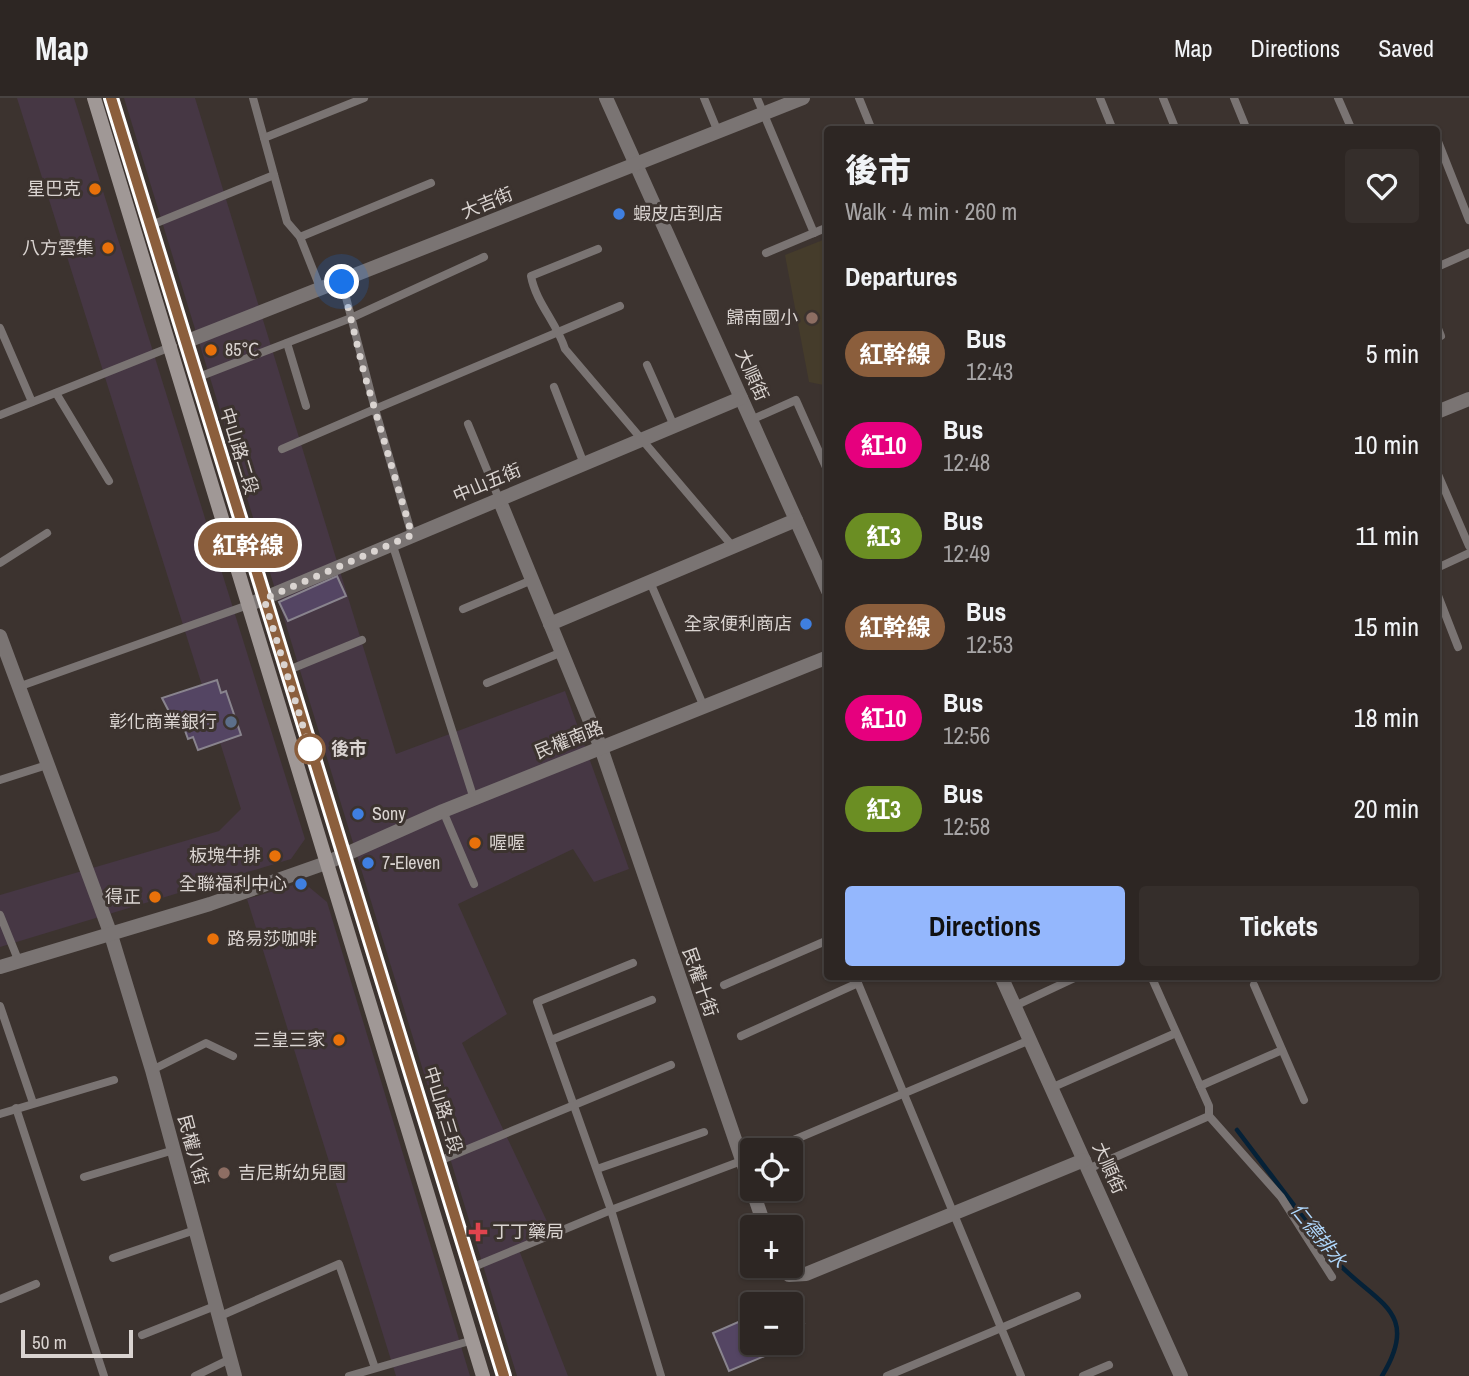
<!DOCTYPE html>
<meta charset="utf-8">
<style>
body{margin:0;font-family:"Archivo Narrow","Noto Sans TC",sans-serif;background:#352e2b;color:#f1f3f6;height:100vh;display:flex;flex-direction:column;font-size:26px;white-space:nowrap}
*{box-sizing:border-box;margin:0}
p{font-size:23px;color:#a7a5a6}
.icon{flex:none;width:38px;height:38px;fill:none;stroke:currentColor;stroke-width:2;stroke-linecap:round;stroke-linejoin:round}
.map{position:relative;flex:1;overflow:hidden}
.details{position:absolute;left:824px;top:28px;width:616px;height:854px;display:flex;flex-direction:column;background:#2d2623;border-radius:7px;box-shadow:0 2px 5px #0004,0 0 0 2px #484341}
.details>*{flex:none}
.badge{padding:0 14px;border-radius:23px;font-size:24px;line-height:46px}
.buttons{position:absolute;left:740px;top:1040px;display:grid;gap:14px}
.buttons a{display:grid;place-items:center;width:63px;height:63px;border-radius:7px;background:#2d2623;box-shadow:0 2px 5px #0004,0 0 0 2px #484341;font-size:35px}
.scale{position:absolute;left:21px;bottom:18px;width:112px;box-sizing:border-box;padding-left:7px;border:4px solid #dad4d1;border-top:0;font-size:19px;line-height:24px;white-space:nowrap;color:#dad4d1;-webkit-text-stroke:5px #3c332f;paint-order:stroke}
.you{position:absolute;width:35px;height:35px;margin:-18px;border:5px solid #fff;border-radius:50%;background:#1a73e8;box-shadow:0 0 0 10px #1a73e833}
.map>.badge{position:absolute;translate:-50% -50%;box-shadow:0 0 0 4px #fff}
h2{padding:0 21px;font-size:26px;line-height:63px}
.round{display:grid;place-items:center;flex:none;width:74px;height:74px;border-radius:7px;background:#352e2b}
.summary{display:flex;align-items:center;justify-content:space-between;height:119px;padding:0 21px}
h1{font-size:33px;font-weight:800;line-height:52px}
.action{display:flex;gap:14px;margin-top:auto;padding:14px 21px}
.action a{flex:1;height:80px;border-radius:7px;background:#94b7fd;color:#111;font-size:28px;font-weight:800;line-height:80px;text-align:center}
.action a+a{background:#352e2b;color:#f1f3f6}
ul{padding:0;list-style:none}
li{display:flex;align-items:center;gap:21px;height:91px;padding:0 21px}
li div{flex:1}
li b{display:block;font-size:26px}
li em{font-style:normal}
li .badge{min-width:77px;font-weight:700;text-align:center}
header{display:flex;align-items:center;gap:42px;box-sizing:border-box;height:98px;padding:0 35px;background:#2d2623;border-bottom:2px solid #484341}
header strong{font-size:33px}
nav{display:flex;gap:38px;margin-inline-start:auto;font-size:24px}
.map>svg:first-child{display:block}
.commercial{fill:#463744}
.education{fill:#453c2b}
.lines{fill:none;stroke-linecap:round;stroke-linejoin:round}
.stream{stroke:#052137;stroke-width:4.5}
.building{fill:#544563;stroke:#89848e;stroke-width:2}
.lane{stroke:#7a7473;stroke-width:8}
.street{stroke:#7a7473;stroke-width:14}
.secondary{stroke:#a09896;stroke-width:14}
.line-casing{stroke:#fff;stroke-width:16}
.line{stroke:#8b5e3c;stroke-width:10}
.walk{stroke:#dad4d1;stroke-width:7;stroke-dasharray:0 12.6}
.food-dot{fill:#e8710a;stroke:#3c332f;stroke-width:2.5}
.shop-dot{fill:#3f7fe0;stroke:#3c332f;stroke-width:2.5}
.education-dot{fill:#8d6e63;stroke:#3c332f;stroke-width:2.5}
.service-dot{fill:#5c6f8a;stroke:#3c332f;stroke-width:2.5}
.stop-dot{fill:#fff;stroke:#8b5e3c;stroke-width:3.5}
.health-dot{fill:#e0444e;stroke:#3c332f;stroke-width:2.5}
.labels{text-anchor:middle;stroke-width:6;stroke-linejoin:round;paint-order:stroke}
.poi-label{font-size:18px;fill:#dad4d1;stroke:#3c332f;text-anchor:end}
.street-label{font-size:18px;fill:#dad4d1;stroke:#3c332f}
.stop-label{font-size:18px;font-weight:bold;fill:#dad4d1;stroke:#3c332f;text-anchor:start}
.water-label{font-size:19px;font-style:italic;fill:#b0d8fd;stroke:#3c332f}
</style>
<header>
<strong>Map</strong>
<nav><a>Map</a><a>Directions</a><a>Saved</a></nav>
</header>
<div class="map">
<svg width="1469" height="1278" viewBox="0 0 1469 1278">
<rect width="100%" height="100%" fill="#3c332f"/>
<!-- commercial -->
<g class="commercial">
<path d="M17,0H74L305,741L291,761L0,849V797L219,733L241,711Z"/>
<path d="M124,0H195L396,656L565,593L629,771L594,784L573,751L458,806L507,916L462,945L553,1136L519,1152L568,1278H517Z"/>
<path d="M303,784L327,804L470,1278H396L247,801Z"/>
</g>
<!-- education -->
<path class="education" d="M828,140V288L809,284L785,157Z"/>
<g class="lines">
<!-- stream -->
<path class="stream" d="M1237,1032L1337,1164C1375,1205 1422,1213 1382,1278"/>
</g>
<!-- building -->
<g class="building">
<path d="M337,478L346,498L288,523L279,504Z"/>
<path d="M217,582L221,595L226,593L241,637L198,652L193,639L188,641L183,627L177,629L162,600Z"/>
<path d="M793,1200L804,1225L791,1231L798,1244L729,1273L713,1235L752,1218V1244H791V1206H780Z"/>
</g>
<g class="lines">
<!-- lane -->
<g class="lane">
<path d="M253,0L287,124L300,139L321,192"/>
<path d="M704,0L718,34"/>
<path d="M757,0L814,135"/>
<path d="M859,0L872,32"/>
<path d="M1100,0L1113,32"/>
<path d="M1163,0L1176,32"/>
<path d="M1234,0L1247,32"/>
<path d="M1338,0L1352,32"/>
<path d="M264,40L364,0"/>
<path d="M1437,41L1469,122"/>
<path d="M149,128L274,77"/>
<path d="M300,139L431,85"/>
<path d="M598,151L531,178C536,205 557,225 565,251L734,450"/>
<path d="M766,155L828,129"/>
<path d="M1437,169L1469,155"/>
<path d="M342,184L375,311L620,208"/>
<path d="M1437,228L1441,238"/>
<path d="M0,230L32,304"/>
<path d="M287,245L306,308"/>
<path d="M647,267L674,328"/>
<path d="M196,280L351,220L484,159"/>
<path d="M554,289L584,366"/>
<path d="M56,295L109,383"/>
<path d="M0,317L173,248"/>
<path d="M751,322L796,302L828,374"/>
<path d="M468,326L499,401"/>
<path d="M282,351L375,311L412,437"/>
<path d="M1437,374L1469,448"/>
<path d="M392,445L474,701"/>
<path d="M0,465L47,435"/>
<path d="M1437,470L1469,455"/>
<path d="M650,484L704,609"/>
<path d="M1437,495L1458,549"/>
<path d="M463,511L532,482"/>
<path d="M286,573L362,542"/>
<path d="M487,585L562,554"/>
<path d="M18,589L248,507"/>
<path d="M0,682L47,667"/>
<path d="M443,713L474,786"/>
<path d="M827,813L828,816"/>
<path d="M0,817L19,864"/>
<path d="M633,865L537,904L611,1112L661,1278"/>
<path d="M855,878L1021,1278"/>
<path d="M724,887L828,842"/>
<path d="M1254,887L1304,1002"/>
<path d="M0,908L33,1005"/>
<path d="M1015,908L1079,878"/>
<path d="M741,938L858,885"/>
<path d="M551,942L652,902"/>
<path d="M152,972L206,945L233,958"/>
<path d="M1200,988L1282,952"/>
<path d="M1051,990L1176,935"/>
<path d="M16,1010L104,1278"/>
<path d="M0,1016L114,982"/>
<path d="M1209,1018L1281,1099L1332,1179"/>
<path d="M770,1052L1030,942"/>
<path d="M439,1063L671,967"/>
<path d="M597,1071L704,1034"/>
<path d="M1088,1071L1209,1018V1008L1151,878"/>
<path d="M84,1079L174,1052"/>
<path d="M113,1160L195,1132"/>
<path d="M471,1170L611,1112L752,1059"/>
<path d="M0,1201L36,1186"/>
<path d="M218,1219L339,1166L375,1270"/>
<path d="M142,1237L215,1208"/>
<path d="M195,1278L230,1261"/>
<path d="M349,1278L473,1242"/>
<path d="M887,1278L1077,1198"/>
<path d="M1083,1278L1109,1267"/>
</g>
<!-- street -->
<g class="street">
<path d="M606,0L828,493"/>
<path d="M185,244L803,0"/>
<path d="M1437,314L1469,301"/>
<path d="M499,401L601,650L765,1129"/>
<path d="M248,507L741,300"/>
<path d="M550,526L796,422"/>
<path d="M0,538L111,837L152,972L235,1278"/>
<path d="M0,869L210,806L326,765L443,713L828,559"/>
<path d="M1001,878L1181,1278"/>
<path d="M780,1167L789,1177L806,1176L1084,1062"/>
</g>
<!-- secondary -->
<g class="secondary">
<path d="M94,0L483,1278"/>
<path d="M111,0L504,1278"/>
</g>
</g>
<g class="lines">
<!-- line casing -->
<g class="line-casing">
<path id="line" d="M111,0L504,1278"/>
</g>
<!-- line -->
<use href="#line" class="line"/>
<!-- walk -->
<path class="walk" d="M310,651L264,501L412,437L364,275L342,184"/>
</g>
<!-- markers -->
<g class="food-dot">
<circle cx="95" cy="91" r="7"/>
<circle cx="108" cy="150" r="7"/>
<circle cx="211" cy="252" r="7"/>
<circle cx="475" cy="745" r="7"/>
<circle cx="275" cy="758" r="7"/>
<circle cx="155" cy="799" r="7"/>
<circle cx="213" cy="841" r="7"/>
<circle cx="339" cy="942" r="7"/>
</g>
<g class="shop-dot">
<circle cx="619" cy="116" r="7"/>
<circle cx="806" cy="526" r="7"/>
<circle cx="358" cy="716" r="7"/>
<circle cx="368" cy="765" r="7"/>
<circle cx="301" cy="786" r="7"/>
</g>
<g class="education-dot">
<circle cx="812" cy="220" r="7"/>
<circle cx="224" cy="1075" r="7"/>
</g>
<circle class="service-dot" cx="231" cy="624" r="7"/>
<circle class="stop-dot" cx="310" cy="651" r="14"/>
<path class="health-dot" d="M474.5 1123.5h7v7h7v7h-7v7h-7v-7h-7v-7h7z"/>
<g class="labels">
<!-- poi labels -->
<g class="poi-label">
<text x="81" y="97">星巴克</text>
<text x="633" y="122" text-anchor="start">蝦皮店到店</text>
<text x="94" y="156">八方雲集</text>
<text x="798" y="226">歸南國小</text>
<text x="225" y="258" text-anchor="start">85℃</text>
<text x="792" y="532">全家便利商店</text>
<text x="217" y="630">彰化商業銀行</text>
<text x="372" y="722" text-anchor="start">Sony</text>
<text x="489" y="751" text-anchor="start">喔喔</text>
<text x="261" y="764">板塊牛排</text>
<text x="382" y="771" text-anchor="start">7-Eleven</text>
<text x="287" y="792">全聯福利中心</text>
<text x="141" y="805">得正</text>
<text x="227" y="847" text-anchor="start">路易莎咖啡</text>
<text x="325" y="948">三皇三家</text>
<text x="238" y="1081" text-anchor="start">吉尼斯幼兒園</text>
<text x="492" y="1140" text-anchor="start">丁丁藥局</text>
</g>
<!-- street labels -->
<g class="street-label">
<text transform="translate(487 105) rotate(-22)" y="6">大吉街</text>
<text transform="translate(752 277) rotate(66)" y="6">大順街</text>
<text transform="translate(239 353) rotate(73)" y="6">中山路二段</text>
<text transform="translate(487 385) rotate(-23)" y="6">中山五街</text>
<text transform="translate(569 642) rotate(-22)" y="6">民權南路</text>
<text transform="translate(700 884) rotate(71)" y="6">民權十街</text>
<text transform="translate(443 1012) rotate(73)" y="6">中山路三段</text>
<text transform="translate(193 1052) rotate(75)" y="6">民權八街</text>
<text transform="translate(1109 1070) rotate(66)" y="6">大順街</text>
</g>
<!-- stop labels -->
<g class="stop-label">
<text x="331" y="657">後市</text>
</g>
<!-- water labels -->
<g class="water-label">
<text transform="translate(1319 1137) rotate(51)" y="7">仁德排水</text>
</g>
</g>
</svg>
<div class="buttons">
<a><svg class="icon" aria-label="locate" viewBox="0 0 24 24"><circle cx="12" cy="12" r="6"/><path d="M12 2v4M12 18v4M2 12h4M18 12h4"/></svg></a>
<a>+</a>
<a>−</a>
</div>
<div class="scale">50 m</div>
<div class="you" style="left:342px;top:184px"></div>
<b class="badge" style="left:248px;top:447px;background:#8b5e3c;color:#fff">紅幹線</b>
<section class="details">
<div class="summary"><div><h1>後市</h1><p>Walk · 4 min · 260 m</p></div><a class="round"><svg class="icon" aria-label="heart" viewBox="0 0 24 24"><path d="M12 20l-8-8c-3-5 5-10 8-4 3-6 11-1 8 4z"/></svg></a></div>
<h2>Departures</h2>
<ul>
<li><span class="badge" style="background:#8b5e3c;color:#fff">紅幹線</span><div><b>Bus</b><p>12:43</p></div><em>5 min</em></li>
<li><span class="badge" style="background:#e6007e;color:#fff">紅10</span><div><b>Bus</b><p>12:48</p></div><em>10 min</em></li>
<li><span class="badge" style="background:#6b8e23;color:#fff">紅3</span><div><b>Bus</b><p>12:49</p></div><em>11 min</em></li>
<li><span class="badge" style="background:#8b5e3c;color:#fff">紅幹線</span><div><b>Bus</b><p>12:53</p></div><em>15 min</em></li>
<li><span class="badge" style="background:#e6007e;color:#fff">紅10</span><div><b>Bus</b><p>12:56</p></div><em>18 min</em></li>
<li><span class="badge" style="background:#6b8e23;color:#fff">紅3</span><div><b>Bus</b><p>12:58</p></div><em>20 min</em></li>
</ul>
<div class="action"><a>Directions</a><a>Tickets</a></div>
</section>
</div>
